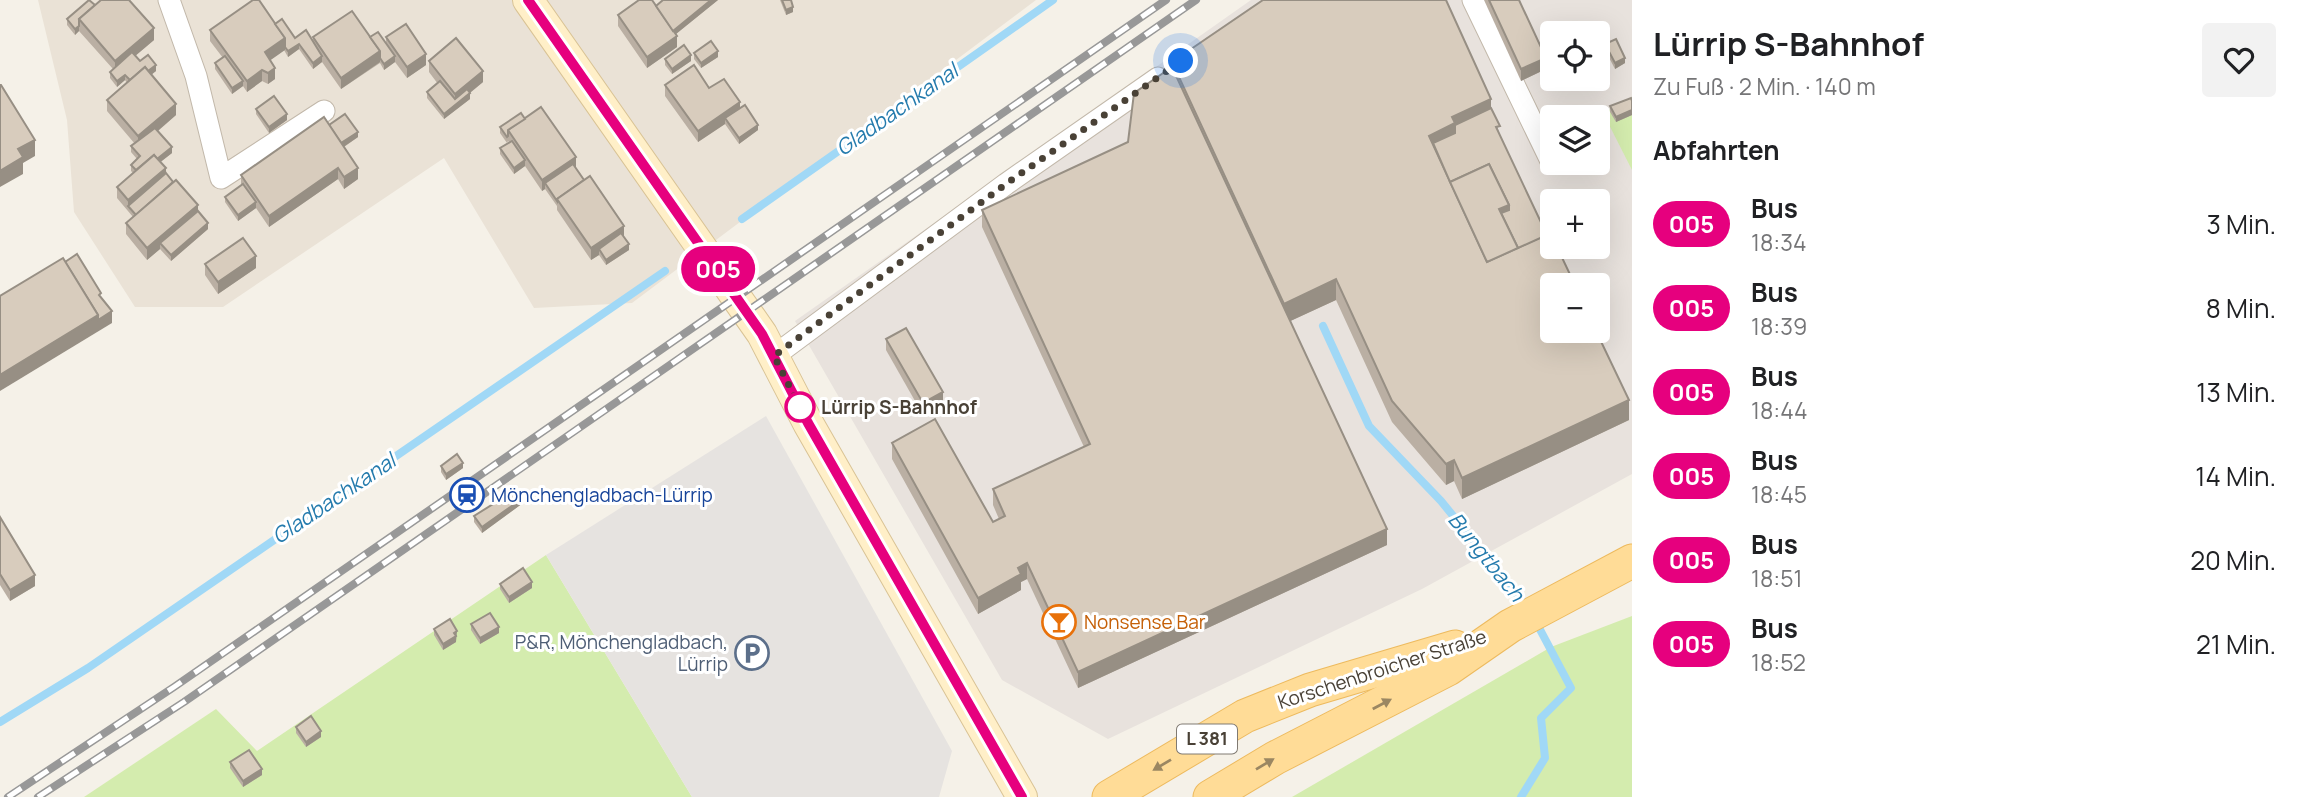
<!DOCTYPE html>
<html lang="de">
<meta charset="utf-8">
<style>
body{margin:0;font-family:Manrope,sans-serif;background:#f2f2f2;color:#202124;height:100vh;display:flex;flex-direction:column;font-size:26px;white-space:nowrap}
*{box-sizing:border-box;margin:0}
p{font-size:23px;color:#757577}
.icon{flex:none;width:38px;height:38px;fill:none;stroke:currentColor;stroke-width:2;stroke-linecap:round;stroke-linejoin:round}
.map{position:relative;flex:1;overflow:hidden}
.drawer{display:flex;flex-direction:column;background:#fff;width:665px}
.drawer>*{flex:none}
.badge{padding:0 14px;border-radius:23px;font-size:24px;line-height:46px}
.controls{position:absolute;left:1540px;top:21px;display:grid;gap:14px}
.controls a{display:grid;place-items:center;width:70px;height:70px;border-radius:7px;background:#fff;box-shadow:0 7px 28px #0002;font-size:35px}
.you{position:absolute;width:35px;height:35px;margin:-18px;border:5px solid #fff;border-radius:50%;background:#1a73e8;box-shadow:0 0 0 10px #1a73e833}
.map>.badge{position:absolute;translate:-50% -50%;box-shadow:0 0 0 4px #fff}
h2{padding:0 21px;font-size:26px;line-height:63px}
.round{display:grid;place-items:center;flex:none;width:74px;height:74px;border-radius:7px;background:#f2f2f2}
.summary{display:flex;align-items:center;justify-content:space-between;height:119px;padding:0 21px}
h1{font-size:33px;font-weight:700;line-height:52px}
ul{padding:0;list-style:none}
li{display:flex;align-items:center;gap:21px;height:84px;padding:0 21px}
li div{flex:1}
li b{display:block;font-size:26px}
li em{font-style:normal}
li .badge{min-width:77px;font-weight:700;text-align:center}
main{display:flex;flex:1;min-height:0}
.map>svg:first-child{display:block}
.residential{fill:#eae2d6}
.industrial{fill:#e8e2dd;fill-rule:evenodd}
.green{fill:#d4ecae}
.parking{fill:#e6e3e0}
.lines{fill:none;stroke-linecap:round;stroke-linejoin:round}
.stream{stroke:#a0d8f6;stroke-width:8}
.minor-casing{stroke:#c2b8aa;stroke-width:23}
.secondary-casing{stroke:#d9c395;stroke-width:32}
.primary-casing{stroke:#edba5e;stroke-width:35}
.minor{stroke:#fff;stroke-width:21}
.secondary{stroke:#ffefc8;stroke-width:30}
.primary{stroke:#ffdc97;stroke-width:33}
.rail-casing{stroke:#989898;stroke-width:8}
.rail{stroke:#fff;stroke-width:5;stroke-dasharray:16;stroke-linecap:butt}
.wall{fill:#baafa3}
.shaded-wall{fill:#978f84}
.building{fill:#d8ccbd;stroke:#978f84;stroke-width:2}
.oneway{fill:#9b8762}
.line-casing{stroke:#fff;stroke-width:16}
.line{stroke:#e6007e;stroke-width:10}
.walk{stroke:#494136;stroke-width:7;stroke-dasharray:0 12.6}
.stop-dot{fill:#fff;stroke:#e6007e;stroke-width:3.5}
.labels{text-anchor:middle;stroke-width:6;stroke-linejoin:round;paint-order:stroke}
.shield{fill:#fff;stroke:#807a72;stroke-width:2}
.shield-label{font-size:18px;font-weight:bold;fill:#494136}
.stop-label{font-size:19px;font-weight:bold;fill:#494136;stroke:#fff;text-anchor:start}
.transit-label{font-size:19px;fill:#164399;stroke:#fff;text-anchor:start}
.food-label{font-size:19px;fill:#c56008;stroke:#fff;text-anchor:start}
.service-label{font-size:19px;fill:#4e5e75;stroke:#fff;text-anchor:end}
.street-label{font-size:19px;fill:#494136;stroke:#fff}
.water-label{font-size:21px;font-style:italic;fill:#247bad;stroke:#fff}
</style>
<main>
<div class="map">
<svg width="1632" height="797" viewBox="0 0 1632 797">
<rect width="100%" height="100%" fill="#f5f1e8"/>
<!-- residential -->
<path class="residential" d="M38,0H1036L632,303L534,308L444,158L223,307H135L74,212L67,120Z"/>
<!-- industrial -->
<path class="industrial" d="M1251,0H1632V474L1422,589L1108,739L1002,680L795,321ZM1552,33H1598V79H1552ZM1552,117H1598V163H1552ZM1552,201H1598V247H1552ZM1552,285H1598V331H1552Z"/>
<!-- green -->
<g class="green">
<path d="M1632,97V170L1603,113Z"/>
<path d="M546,555L692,797H84L216,709L257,751Z"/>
<path d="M1632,616V797H1292L1551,647Z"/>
</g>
<!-- parking -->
<path class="parking" d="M766,416L952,751L939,797H692L546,555Z"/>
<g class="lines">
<!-- stream -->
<g class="stream">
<path d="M742,219L1053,0"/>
<path d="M1323,326L1369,426L1441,501L1528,608"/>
<path d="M0,722L88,668L665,271"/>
<path d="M1521,797L1545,758L1541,718L1571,688L1536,622"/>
</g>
<!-- minor casing -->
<g class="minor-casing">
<g id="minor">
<path d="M169,0L196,76L221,178L324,111"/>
<path d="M1473,0L1551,161"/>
<path d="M774,356L1006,184L1158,78"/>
</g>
</g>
<!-- secondary casing -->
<g class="secondary-casing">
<path id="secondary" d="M528,0L762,334L808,423L1022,797"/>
</g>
<!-- primary casing -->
<g class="primary-casing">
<g id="primary">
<path d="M1109,797L1245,716L1310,690L1455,647"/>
<path d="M1210,797L1275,758L1448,669L1510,626L1632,561"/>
</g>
</g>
<!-- minor -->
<use href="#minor" class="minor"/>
<!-- secondary -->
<use href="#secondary" class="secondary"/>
<!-- primary -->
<use href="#primary" class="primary"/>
<!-- rail casing -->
<g class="rail-casing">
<g id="rail">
<path d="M8,797L174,687L1166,0"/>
<path d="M38,797L184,702L1196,0"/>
</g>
</g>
<!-- rail -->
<use href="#rail" class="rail"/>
</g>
<!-- wall -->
<g class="wall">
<path d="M663,0H718L676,34L677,47L647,68L618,26V15L656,6Z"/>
<path d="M780,0H791L793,12L786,15Z"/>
<path d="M1484,0H1519L1546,69L1521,81Z"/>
<path d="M95,5L154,40L135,56L140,61L156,71L151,74L176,115L158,131L172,153L160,162L166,173L198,211L208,229L171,261L160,249L147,260L126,234V223L133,217L117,198V187L133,173L131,171V165L137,159L131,152V146L135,144L107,111V100L127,83L125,80L117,87L110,78V72L113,69L79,31L75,35L67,25V19Z"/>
<path d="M275,24L295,38L313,41V37H370L386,43V37L426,65L407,78L395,62L384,70L380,63L341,89L322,62L313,69L299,49L288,57L284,50L270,60L275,79L268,84L262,81L247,92L243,86L232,94L215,69V63L223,58L210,41V30Z"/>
<path d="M1605,44L1625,63L1615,69L1605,50Z"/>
<path d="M694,53L718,57L701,68L694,59Z"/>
<path d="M665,59L691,61L672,74L665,65Z"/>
<path d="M429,61L483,82L470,93V99L444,119L427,98V92L438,84L429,72Z"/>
<path d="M1172,62L1491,108L1500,135L1629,420L1462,499L1454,481L1446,485L1392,422L1336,300L1290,321L1387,545L1078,688L1027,579L1021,582V590L978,614L892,459V443L993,522L999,519L993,505V489L1084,447L982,227V210L1128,142L1172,67Z"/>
<path d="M665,85L709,88L740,108L758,130L739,144L725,124L698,142L665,96Z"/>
<path d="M1632,101V115L1616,122L1610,112V106Z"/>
<path d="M256,109L287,120L269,133L256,114Z"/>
<path d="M525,119L576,168L624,237L629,250L606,265L599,255L591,260L557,210V206L545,189L542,191L525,166L514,174L500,154V148L509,142L508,141L507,143L500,133V127Z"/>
<path d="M329,125L358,137L344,147L358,179L344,189L338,179L269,227L256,208L238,221L225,202V197L241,185V175Z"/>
<path d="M205,264L256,268L218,294L205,275Z"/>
<path d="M886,339L943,403L923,415L886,350Z"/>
<path d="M441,466L463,468L446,480L441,472Z"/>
<path d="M523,503L482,533L474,522V516Z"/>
<path d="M0,517L35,586L10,601L0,585Z"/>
<path d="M500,584L532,588L509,603L500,589Z"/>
<path d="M471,624L499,633L480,644L471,630Z"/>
<path d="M434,629L457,636L456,637V642L443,650L434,635Z"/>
<path d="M296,727L321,737L306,747L296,733Z"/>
<path d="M230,762L262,775L243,787L230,768Z"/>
</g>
<!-- shaded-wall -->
<g class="shaded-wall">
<path d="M711,0H718L671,38V33Z"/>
<path d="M793,7V12L786,15V10Z"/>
<path d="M79,26V31L75,35V29Z"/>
<path d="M154,28V40L115,73V61Z"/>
<path d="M677,36V47L647,68V57Z"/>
<path d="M285,38V50L265,64V52Z"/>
<path d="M299,44V49L288,57V51Z"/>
<path d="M380,51V62L341,89V78Z"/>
<path d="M718,51V57L701,68V63Z"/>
<path d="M426,54V65L407,78V67Z"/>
<path d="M691,55V61L672,74V69Z"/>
<path d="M322,56V62L313,69V63Z"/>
<path d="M395,56V62L384,70V64Z"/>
<path d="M1546,58V69L1521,81V69Z"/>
<path d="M1625,58V63L1615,69V63Z"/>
<path d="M156,65V71L133,90V84Z"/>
<path d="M275,68V79L268,84V73Z"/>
<path d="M262,70V81L247,92V81Z"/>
<path d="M483,71V82L455,105V94Z"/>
<path d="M125,75V80L117,87V81Z"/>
<path d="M243,81V86L232,94V88Z"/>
<path d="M470,93V99L444,119V114Z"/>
<path d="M1491,99V119L1433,154L1429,136L1452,117Z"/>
<path d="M740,102V114L725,118V124L698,142V131Z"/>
<path d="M176,104V115L138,148V136Z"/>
<path d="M1632,110V115L1616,122V117Z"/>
<path d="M287,114V120L269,133V127Z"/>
<path d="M758,125V130L739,144V138Z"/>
<path d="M358,132V137L339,150V144Z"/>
<path d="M35,140V156L23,163V174L0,187V171L18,149Z"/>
<path d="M172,147V153L139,179V173Z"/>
<path d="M576,157V168L545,183V189L542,191V180Z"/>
<path d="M525,160V166L514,174V168Z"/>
<path d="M166,168V179L128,206V200Z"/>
<path d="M338,168V179L269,227V216Z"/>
<path d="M358,168V179L344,189V177Z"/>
<path d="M256,202V208L238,221V215Z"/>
<path d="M198,205V217L160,243V249L147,260V248Z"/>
<path d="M1509,205V221L1503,224L1499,209Z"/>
<path d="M208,223V229L171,261V255Z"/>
<path d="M624,226V237L599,249V255L591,260V248Z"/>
<path d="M629,244V250L606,265V260Z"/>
<path d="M256,256V268L218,294V282Z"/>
<path d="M1336,279V300L1284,324V304Z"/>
<path d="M112,311V323L0,391V375L98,315Z"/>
<path d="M943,392V403L923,415V403Z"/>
<path d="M1629,400V420L1462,499V478Z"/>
<path d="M1454,460V481L1446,485V464Z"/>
<path d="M463,463V468L446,480V474Z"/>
<path d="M523,498V503L482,533V527Z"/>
<path d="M1387,529V545L1078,688V672Z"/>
<path d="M1027,563V579L1021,582V590L978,614V598L1018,568Z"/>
<path d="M35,575V586L10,601V590Z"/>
<path d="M532,582V588L509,603V597Z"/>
<path d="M499,627V633L480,644V638Z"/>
<path d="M457,631L456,642L443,650V644Z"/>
<path d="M321,731V737L306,747V742Z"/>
<path d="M262,769V775L243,787V781Z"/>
</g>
<!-- building -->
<g class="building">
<path d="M89,0L95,5L79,19V26L75,29L67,19Z"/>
<path d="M101,0H129L154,28L115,61L79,19Z"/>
<path d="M253,0H259L285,38L265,52L275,68L268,73L262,70L247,81L210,30Z"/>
<path d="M639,0H652L677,36L647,57L618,15Z"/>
<path d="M663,0H711L673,31L656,6Z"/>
<path d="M782,0H791L793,7L786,10Z"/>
<path d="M1263,0H1446L1491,99L1452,117L1455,123L1429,136L1487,262L1550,233L1552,237V247H1557L1575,285H1552V331H1596L1629,400L1462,478L1454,460L1446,464L1392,401L1336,279L1284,304L1172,62Z"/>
<path d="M1489,0H1519L1546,58L1521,69Z"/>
<path d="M352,11L380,51L341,78L313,37Z"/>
<path d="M282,19L295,38L306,30L322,56L313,63L299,44L288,51L285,47V38L275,24Z"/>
<path d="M406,24L426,54L407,67L386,37Z"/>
<path d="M378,32L395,56L384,64L380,58V51L370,37Z"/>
<path d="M456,38L483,71L455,94L429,61Z"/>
<path d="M1616,39L1625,58L1615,63L1605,44Z"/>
<path d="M711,41L718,51L701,63L694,53Z"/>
<path d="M684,45L691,55L672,69L665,59Z"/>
<path d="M132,52L140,61L148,55L156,65L148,71L145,67L130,80L125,75L117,81L110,72Z"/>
<path d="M225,56L243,81L232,88L215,63Z"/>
<path d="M694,65L709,88L724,79L740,102L698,131L665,85Z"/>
<path d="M145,67L176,104L138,136L107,100Z"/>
<path d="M1172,67L1387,529L1078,672L1027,563L1018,568L1021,574L978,598L892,443L935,419L993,522L1005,516L993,489L1090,444L982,210L1128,142L1134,93Z"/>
<path d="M440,81L455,99L467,89L470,93L444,114L427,92Z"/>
<path d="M0,85H1L35,140L18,149L23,157L0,171Z"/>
<path d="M274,96L287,114L269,127L256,109Z"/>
<path d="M1631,98L1632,101V110L1616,117L1610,106Z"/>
<path d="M745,105L758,125L739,138L725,118Z"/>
<path d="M541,107L576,157L542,180L508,130Z"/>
<path d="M1491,108L1500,126L1496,127L1547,235L1518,248L1501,213L1509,210V205L1489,164L1450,182L1433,143L1455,133V125Z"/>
<path d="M521,113L525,119L508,130V136L507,137L500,127Z"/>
<path d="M345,114L358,132L341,143L329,125Z"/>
<path d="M324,117L358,168L344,177L338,168L269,216L241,175Z"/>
<path d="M155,128L172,147L157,159L154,155L136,170L131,165L140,156L131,146Z"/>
<path d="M512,141L525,160L514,168L500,148Z"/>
<path d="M154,155L166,168L128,200L117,187Z"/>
<path d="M573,164L584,180L557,199V201L545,183Z"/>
<path d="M1489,164L1509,205L1499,209L1518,248L1487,262L1450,182Z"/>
<path d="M166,173L173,182L136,215L128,206Z"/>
<path d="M590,176L624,226L591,248L557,199Z"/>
<path d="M176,180L198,205L147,248L126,223Z"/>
<path d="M243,184L256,202L238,215L225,197Z"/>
<path d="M198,211L208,223L171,255L160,243Z"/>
<path d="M621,233L629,244L606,260L599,249Z"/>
<path d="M243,238L256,256L218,282L205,264Z"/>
<path d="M77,254L101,293L99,295L112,311L98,320V315L65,262Z"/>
<path d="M63,258L98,315L0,375V296Z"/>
<path d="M906,328L943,392L923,403L886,339Z"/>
<path d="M457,454L463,463L446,474L441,466Z"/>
<path d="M517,489L523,498L482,527L474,516Z"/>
<path d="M0,517L35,575L10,590L0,574Z"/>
<path d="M523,568L532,582L509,597L500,584Z"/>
<path d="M490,613L499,627L480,638L471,624Z"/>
<path d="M450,619L457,631L454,633L456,636L443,644L434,629Z"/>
<path d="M311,716L321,731L306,742L296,727Z"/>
<path d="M249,750L262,769L243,781L230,762Z"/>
</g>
<!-- one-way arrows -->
<defs><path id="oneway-solid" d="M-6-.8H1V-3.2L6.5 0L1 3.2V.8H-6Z" transform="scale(1.75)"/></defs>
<g class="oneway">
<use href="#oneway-solid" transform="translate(1382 704) rotate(-28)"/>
<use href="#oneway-solid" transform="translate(1265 764) rotate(-31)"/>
<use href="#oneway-solid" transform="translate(1162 765) rotate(149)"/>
</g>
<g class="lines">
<!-- line casing -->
<g class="line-casing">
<path id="line" d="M528,0L762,334L808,423L1022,797"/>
</g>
<!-- line -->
<use href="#line" class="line"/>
<!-- walk -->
<path class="walk" d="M800,407L774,356L1006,184L1181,61"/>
</g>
<!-- icons -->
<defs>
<g id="station-ring" transform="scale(1.75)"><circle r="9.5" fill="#fff" stroke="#1a4fb4" stroke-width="1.5"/><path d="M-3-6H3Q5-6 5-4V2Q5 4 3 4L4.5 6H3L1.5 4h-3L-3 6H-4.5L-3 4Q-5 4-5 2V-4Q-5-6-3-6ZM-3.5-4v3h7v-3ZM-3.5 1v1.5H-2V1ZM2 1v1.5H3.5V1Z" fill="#1a4fb4"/></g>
<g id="bar-ring" transform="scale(1.75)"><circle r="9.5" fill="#fff" stroke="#e8710a" stroke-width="1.5"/><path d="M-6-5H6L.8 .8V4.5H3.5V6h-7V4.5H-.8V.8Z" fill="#e8710a"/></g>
<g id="parking-ring" transform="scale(1.75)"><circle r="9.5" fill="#fff" stroke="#5c6f8a" stroke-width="1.5"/><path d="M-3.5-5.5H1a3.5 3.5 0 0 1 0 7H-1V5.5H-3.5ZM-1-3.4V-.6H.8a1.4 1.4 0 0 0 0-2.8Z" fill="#5c6f8a"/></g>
</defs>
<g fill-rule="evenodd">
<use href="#station-ring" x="467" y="495"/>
<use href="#bar-ring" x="1059" y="622"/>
<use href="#parking-ring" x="752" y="653"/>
</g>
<!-- markers -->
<circle class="stop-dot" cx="800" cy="407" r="14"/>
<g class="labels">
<!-- shield labels -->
<rect class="shield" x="1177" y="724.5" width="60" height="29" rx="5"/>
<g class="shield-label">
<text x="1207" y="745">L 381</text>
</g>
<!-- stop labels -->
<g class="stop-label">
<text x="821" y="414">Lürrip S-Bahnhof</text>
</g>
<!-- transit labels -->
<g class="transit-label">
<text x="491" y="502">Mönchengladbach-Lürrip</text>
</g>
<!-- food labels -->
<g class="food-label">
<text x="1084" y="629">Nonsense Bar</text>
</g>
<!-- service labels -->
<g class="service-label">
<text x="728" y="649">P&amp;R, Mönchengladbach,<tspan x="728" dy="22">Lürrip</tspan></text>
</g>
<!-- street labels -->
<g class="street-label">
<text transform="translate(1382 669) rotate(-18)" y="7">Korschenbroicher Straße</text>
</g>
<!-- water labels -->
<g class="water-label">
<text transform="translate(897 110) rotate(-35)" y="7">Gladbachkanal</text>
<text transform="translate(334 499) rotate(-34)" y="7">Gladbachkanal</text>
<text transform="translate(1486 557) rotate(51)" y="7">Bungtbach</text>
</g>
</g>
</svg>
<div class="controls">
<a><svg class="icon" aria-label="locate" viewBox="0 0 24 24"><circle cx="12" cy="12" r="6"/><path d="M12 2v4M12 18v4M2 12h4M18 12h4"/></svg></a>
<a><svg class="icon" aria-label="layers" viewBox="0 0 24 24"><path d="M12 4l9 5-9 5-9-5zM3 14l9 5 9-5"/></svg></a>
<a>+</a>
<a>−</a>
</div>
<div class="you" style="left:1181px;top:61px"></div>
<b class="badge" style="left:718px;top:269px;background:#e6007e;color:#fff">005</b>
</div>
<section class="drawer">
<div class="summary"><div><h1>Lürrip S-Bahnhof</h1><p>Zu Fuß · 2 Min. · 140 m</p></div><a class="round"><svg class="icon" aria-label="heart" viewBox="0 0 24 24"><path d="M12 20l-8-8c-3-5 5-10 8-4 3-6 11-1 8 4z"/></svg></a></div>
<h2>Abfahrten</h2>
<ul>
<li><span class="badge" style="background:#e6007e;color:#fff">005</span><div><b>Bus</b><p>18:34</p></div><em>3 Min.</em></li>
<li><span class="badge" style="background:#e6007e;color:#fff">005</span><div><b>Bus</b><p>18:39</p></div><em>8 Min.</em></li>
<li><span class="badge" style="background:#e6007e;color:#fff">005</span><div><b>Bus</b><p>18:44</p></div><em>13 Min.</em></li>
<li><span class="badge" style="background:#e6007e;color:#fff">005</span><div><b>Bus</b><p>18:45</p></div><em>14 Min.</em></li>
<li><span class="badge" style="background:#e6007e;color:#fff">005</span><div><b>Bus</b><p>18:51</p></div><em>20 Min.</em></li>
<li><span class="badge" style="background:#e6007e;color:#fff">005</span><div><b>Bus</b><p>18:52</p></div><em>21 Min.</em></li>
</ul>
</section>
</main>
